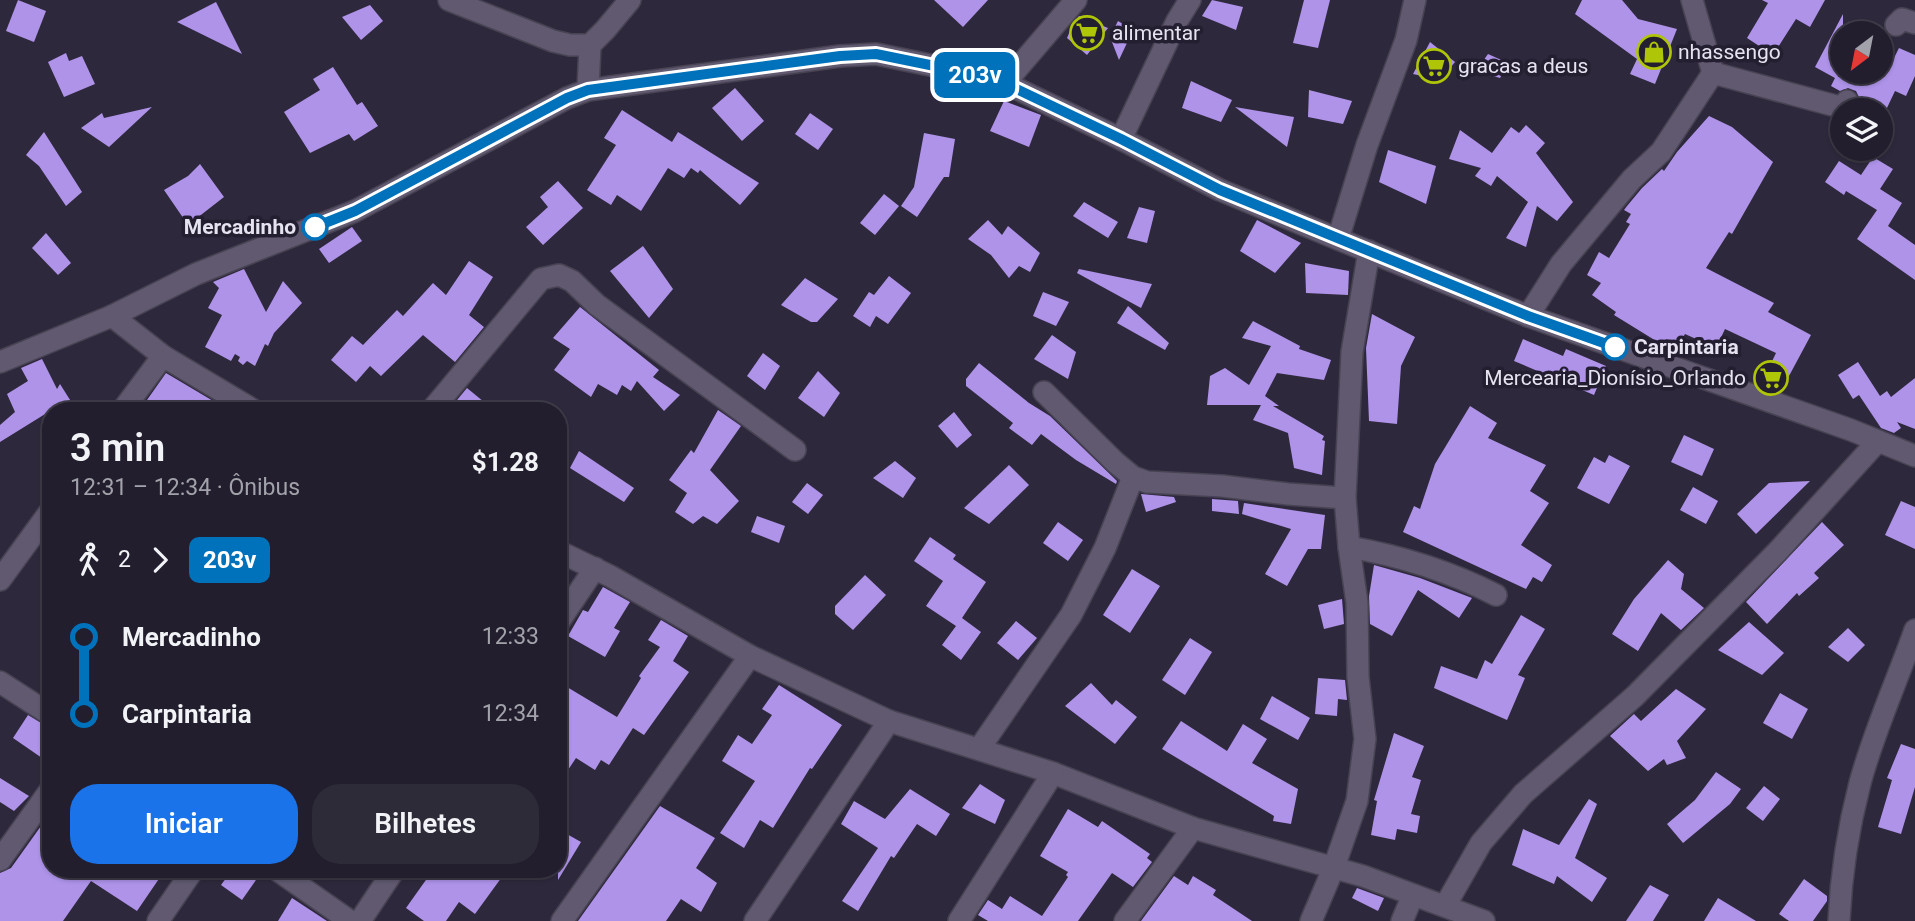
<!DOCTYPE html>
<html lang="pt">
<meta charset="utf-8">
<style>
body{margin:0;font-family:Roboto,sans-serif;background:#2e2b39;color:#f1f3f6;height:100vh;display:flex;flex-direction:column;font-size:26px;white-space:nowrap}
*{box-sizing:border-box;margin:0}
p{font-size:23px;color:#a2a2aa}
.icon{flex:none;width:38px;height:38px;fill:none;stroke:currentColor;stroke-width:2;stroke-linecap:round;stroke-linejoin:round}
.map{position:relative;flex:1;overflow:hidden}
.panel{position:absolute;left:42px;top:402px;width:525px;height:476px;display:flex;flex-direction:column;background:#221e2d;border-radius:28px;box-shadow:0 2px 5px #0004,0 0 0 2px #3f3c49}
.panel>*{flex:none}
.badge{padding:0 14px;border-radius:10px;font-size:24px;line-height:46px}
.needle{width:46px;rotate:212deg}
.buttons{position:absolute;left:1830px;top:21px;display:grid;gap:14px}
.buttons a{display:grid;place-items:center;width:63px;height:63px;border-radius:50%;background:#221e2d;box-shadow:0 2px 5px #0004,0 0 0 2px #3f3c49;font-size:35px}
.map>.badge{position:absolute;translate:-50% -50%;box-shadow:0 0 0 4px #fff}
.legs{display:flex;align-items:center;gap:10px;height:77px;padding:0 28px;font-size:23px}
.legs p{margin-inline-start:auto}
.summary{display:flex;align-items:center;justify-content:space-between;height:119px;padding:0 28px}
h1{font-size:38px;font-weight:600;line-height:52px}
.primary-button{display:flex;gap:14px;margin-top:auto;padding:14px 28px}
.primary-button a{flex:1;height:80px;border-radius:28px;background:#1a73e8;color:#fff;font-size:28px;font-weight:600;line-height:80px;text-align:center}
.primary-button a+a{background:#2e2b39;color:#f1f3f6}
ul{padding:0 28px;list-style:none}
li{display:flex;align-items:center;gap:24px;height:77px;font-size:26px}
li i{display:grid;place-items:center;width:10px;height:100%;margin:0 9px;background:currentColor}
li i::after{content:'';width:18px;height:18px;margin:-9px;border:5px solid;border-radius:50%;background:#221e2d}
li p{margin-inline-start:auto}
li:first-child i{background:linear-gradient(#0000 50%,currentColor 0)}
li:last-child i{background:linear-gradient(currentColor 50%,#0000 0)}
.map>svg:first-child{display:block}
.building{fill:#ae93e9}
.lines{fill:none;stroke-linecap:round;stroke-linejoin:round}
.street-casing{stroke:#484353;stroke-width:24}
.secondary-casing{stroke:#484353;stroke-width:24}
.street{stroke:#605970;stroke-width:21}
.secondary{stroke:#605970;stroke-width:21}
.line-1-casing{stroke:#fff;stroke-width:16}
.line-1{stroke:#0072bc;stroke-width:10}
.stop-1-dot{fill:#fff;stroke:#0072bc;stroke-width:3.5}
.labels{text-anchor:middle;stroke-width:7;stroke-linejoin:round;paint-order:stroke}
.poi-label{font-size:21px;fill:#e6e3f0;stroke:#241e31;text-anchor:start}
.stop-label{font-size:21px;font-weight:bold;fill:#e6e3f0;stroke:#241e31;text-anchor:end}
</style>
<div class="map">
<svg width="1915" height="921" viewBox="0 0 1915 921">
<rect width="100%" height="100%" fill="#2e283c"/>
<!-- building -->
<g class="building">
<path d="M18,0L46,11L34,42L6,31Z"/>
<path d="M934,0H988L963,27Z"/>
<path d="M1212,0L1243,7L1236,30L1202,16Z"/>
<path d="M1304,0H1330L1318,48L1293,43Z"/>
<path d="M1582,0H1622L1638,19L1677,29L1655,84L1630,74L1637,59L1575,14Z"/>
<path d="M1762,0H1825L1810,27L1796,19L1773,55L1747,38L1768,3Z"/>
<path d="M216,2L242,54L177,22Z"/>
<path d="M370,5L383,21L361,40L342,17Z"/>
<path d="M1843,14V72H1887L1899,48L1915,55V76L1906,96L1895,91L1886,110H1865L1858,107L1859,97L1856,91L1848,88L1840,91L1831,86L1835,78L1815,67Z"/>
<path d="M1079,16L1108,28L1087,55L1067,38L1073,24Z"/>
<path d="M1118,21L1133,30L1119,60L1110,37Z"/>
<path d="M1430,42L1455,62L1440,80L1413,74Z"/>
<path d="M66,53L69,61L82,56L95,84L64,97L48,62Z"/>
<path d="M1488,54L1508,63L1500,78L1476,71Z"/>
<path d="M333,67L357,105L362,102L378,126L354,141L349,134L310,153L284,112L320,90L313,79Z"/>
<path d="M1191,81L1232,100L1221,122L1182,108Z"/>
<path d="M735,88L764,121L742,141L712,108Z"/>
<path d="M1309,90L1352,101L1343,124L1308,117Z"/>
<path d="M1004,101L1041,115L1029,147L990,131Z"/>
<path d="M152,107L109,147L81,128L102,113L104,118Z"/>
<path d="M1235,107L1294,117L1287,147Z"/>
<path d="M622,110L672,142L678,132L759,183L740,205L700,170L698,173L691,168L684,178L668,168L641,211L617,195L611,205L587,190L616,145L604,138Z"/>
<path d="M810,113L833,129L818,150L795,134Z"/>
<path d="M1709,116L1732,127L1773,162L1732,234L1729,232L1706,268L1774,303L1768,312L1811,335L1782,389L1763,380L1776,353L1725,329L1716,348L1685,334L1674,352L1614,315L1616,312L1592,295L1601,283L1587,275L1599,252L1609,258L1630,224L1626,222L1631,214L1624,210L1627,206L1642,188L1662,169L1664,171L1677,152Z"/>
<path d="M1526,125L1545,143L1536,153L1573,202L1557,221L1537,206L1526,247L1506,238L1528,202L1497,176L1491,186L1475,176L1481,168L1449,159L1460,130L1492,153L1511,127L1519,133Z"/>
<path d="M44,132L82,192L66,206L39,166L26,155Z"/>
<path d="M924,133L955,139L949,177H944L917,217L901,206L914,187Z"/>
<path d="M1388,150L1436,166L1426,204L1379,182Z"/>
<path d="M1873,157L1893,169L1880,189L1902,203L1888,226L1915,245V280L1857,239L1877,210L1846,191L1844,195L1825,182L1839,161L1861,175Z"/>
<path d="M200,164L224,197L188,225L164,190L188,176Z"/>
<path d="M558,181L583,208L543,245L526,227L548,207L540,197Z"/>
<path d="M884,194L899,206L875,235L860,223Z"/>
<path d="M1084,202L1118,222L1108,238L1073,216Z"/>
<path d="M1139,207L1155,211L1147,243L1127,238Z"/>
<path d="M988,220L1002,235L1008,226L1040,253L1030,272L1019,266L1009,278L991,255L968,239Z"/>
<path d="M1257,220L1301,243L1275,273L1240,251Z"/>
<path d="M352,227L362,241L329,263L319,249Z"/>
<path d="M46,233L71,263L58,275L32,248Z"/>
<path d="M643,246L673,289L649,318L610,271Z"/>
<path d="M469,261L493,277L469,315L484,327L455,362L423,335L381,376L370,366L356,382L331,360L352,336L363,345L397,310L403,316L433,283L446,295Z"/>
<path d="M1305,263L1349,271L1348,295L1306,293Z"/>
<path d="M244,269L266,312L283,281L302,303L274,333L268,346L265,344L255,366L247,361L243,365L238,361L240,357L235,354L231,361L205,347L222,315L208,308L219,288L213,282Z"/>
<path d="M1079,269L1152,284L1141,308L1077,273Z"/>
<path d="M889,276L911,293L888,324L876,316L870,327L853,316L869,292L874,295Z"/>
<path d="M805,278L838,299L817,322H811L781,305Z"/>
<path d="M1043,292L1069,302L1056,326L1033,316Z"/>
<path d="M1128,306L1169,343L1165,350L1117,323Z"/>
<path d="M580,307L659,370L653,377L680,395L664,411L637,381L631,391L622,385L617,395L598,384L591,397L554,370L570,349L553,338Z"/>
<path d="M1372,314L1415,337L1401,366L1397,424L1369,421L1366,348Z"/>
<path d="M1253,321L1300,346L1299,349L1331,360L1324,380L1277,373L1265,396L1279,406H1273L1324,436L1322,440L1325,441L1322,475L1294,468L1288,433L1253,420L1261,405H1207L1210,376L1225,368L1249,385L1271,346L1242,338Z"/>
<path d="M1052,335L1076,352L1068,379L1034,359Z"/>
<path d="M1523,339L1563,356L1566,349L1606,366L1594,395L1514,361Z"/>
<path d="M763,353L780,366L765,390L747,376Z"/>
<path d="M42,359L57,389L60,384L77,411H50L0,442V425L15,412L7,394L28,381L21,368Z"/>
<path d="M1858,362L1880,396L1887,391L1891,397L1915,378V429L1897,422L1901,428L1894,433L1881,428L1859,395L1853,399L1838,375Z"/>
<path d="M979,363L1029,403L1050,416L1117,481L1116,484L1076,460L1041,434L1032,445L1009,428L1013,423L966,386V379Z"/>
<path d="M818,371L840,393L824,417L798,398Z"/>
<path d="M166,373L230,411H148L153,404L147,400Z"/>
<path d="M467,388L495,411H448Z"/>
<path d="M1470,406L1497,423L1488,438L1546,465L1530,491L1549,503L1521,545L1552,565L1542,582L1533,577L1526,589L1403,532L1414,506L1420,509L1435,464Z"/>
<path d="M718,410L741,426L710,470L739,501L717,524L703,516L693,524L675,512L687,493L669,480L691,450L694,453Z"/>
<path d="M954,412L972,435L957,448L938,426Z"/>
<path d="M1684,435L1714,449L1702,476L1671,462Z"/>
<path d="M579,451L634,488L624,502L570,468Z"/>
<path d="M1609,455L1630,466L1609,504L1577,488L1594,457L1605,463Z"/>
<path d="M895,461L916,478L903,498L873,478Z"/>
<path d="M1009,465L1029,485L989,524L964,508Z"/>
<path d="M1810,481L1756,534L1737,514L1769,483Z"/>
<path d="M807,483L823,495L808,514L792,502Z"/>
<path d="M1693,487L1718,501L1706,524L1680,510Z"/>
<path d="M1141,494L1174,497L1176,502L1146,512Z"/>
<path d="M1212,499L1238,501L1239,514L1212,511Z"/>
<path d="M1901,501L1915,507V549L1885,535Z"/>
<path d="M1244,503L1325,515L1321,549H1308L1287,586L1265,574L1291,529L1242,514Z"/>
<path d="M757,516L785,526L779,543L751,532Z"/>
<path d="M1058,522L1083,540L1068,561L1043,543Z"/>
<path d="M1822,522L1844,545L1814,573L1819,578L1799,596L1797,593L1767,624L1746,602Z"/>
<path d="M930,537L956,555L953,559L986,582L962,618L981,632L961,660L942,645L956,626L926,606L943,581L914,561Z"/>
<path d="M1668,560L1684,574L1681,589L1704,608L1681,630L1661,613L1638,651L1612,634L1634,599Z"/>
<path d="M1374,565L1420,578L1472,598L1459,618L1418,590L1392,636L1370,624L1369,596Z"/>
<path d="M1132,569L1160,586L1130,633L1103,615Z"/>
<path d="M865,575L886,595L853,630L835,614V606Z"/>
<path d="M603,587L630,602L614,628L620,631L605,657L568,636L583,610L588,612Z"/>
<path d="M1342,599L1344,624L1324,629L1318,605Z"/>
<path d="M1521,615L1545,629L1518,675L1525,678L1507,720L1434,688L1441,666L1477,679L1485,660L1492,664Z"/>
<path d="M661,620L688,636L673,661L689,672L644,735L633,728L609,765L601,760L595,770L576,758L558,785V701L567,687L617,717L641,678L639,676L660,647L648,640Z"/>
<path d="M1016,621L1037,638L1018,660L997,643Z"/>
<path d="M1749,622L1784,653L1762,675L1718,650Z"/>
<path d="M1848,628L1865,645L1848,662L1828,647Z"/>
<path d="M1190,638L1212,652L1185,695L1162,680Z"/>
<path d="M1318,678L1345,680L1347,700L1338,699L1337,716L1315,714Z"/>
<path d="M1091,683L1112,705L1116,700L1137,717L1115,744L1065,706Z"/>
<path d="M779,685L842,725L812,769L810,768L773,828L760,820L744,848L720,833L755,781L722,761L738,735L752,744L772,715L762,709Z"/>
<path d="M1676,689L1706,709L1677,741L1686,758L1667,765L1664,759L1648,771L1610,736L1634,714L1641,721Z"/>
<path d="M1780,693L1808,709L1792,739L1763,723Z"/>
<path d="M1272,696L1310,718L1298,740L1260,719Z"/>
<path d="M28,715L51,729V744L42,758L13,738Z"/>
<path d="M1181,721L1227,751L1243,724L1267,739L1252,763L1298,789L1291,824L1273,821L1274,816L1162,749Z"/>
<path d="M1394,733L1424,746L1412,777L1421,780L1411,814L1420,816L1417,833L1397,829L1395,840L1371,835L1377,801L1374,800Z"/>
<path d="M1901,744L1915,749V787L1901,834L1878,827L1892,780L1887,778Z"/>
<path d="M1716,772L1741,789L1730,804L1683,843L1667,824L1695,800Z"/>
<path d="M0,778L29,796L14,811L0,802Z"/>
<path d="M980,784L1005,800L995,824L962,808Z"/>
<path d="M1764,786L1780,799L1763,821L1746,808Z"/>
<path d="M910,789L950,814L936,836L917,824L894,858L891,856L858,911L842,901L878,848L841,824L854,801L885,819Z"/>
<path d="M1589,799L1597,804L1575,858L1607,878L1592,902L1557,876L1554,884L1512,865L1523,829L1559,845Z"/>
<path d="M660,806L715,838L696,868L717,883L701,912L681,899L666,921H578Z"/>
<path d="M1068,809L1098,827L1102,821L1150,854L1147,858L1152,862L1133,887L1112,873L1078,921H988L978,915L988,900L1002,909L1010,896L1042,916L1068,877L1066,875L1068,872L1040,856Z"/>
<path d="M51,812V870H165L137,911L91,881L63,921H0V873L11,868Z"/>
<path d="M558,829L581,842L558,880Z"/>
<path d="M232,870H263L242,900L221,885Z"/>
<path d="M433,870H507L475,914L459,902L446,921H424L406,908Z"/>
<path d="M1174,876L1188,885L1193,876L1216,890L1213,895L1252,921H1141Z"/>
<path d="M1804,879L1827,896V901L1813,921H1789L1779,914Z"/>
<path d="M1650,885L1669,895L1653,921H1626Z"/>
<path d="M1357,888L1384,898L1378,911L1352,898Z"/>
<path d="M292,898L327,921H278Z"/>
<path d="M1718,898L1756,921H1704Z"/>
</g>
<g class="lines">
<!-- street casing -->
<g class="street-casing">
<g id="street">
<path d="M449,0L553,41L570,45H590"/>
<path d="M1896,25L1902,19L1915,23"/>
<path d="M1713,73L1836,106H1843L1847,101"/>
<path d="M1005,83L1076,0"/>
<path d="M588,90L590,45L605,30L630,0"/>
<path d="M1121,139L1177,21L1190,0"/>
<path d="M1338,239L1367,145L1406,40L1415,0"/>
<path d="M112,316L163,356L255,411"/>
<path d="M1528,316L1561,264L1632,179L1661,152L1713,73L1692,0"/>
<path d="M1044,392L1115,462L1133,477L1147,482L1222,486L1288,494L1345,498"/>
<path d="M122,411L163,356"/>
<path d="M431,411L541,279L559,275L572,281L597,305L795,450"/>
<path d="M1349,547C1401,556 1449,571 1496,595"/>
<path d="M558,551L610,576L750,656L889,721L1053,773L1193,828L1363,876L1484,921"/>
<path d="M0,580L51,510"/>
<path d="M558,623L595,568"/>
<path d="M0,682L51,715"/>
<path d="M979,749L1071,615L1105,548L1133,477"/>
<path d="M0,860L51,789"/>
<path d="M277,870L350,921"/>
<path d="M1445,906L1481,843L1523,794L1635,696L1778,551L1878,441"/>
<path d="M158,921L193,870"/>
<path d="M360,921L394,870"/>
<path d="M562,921L750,656"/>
<path d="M755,921L889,721"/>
<path d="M959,921L1053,773"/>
<path d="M1125,921L1193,828"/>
<path d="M1311,921L1334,867L1357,801L1365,739L1358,677L1357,603L1349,547L1345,498L1352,352L1369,251"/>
<path d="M1402,921L1413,895"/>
<path d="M1839,921C1841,874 1848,829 1860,783C1874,731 1897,681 1915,630"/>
</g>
</g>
<!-- secondary casing -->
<g class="secondary-casing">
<path id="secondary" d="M0,362L112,316L196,274L355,211L567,98L588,90L840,56L876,54L969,73L1005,83L1121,139L1220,190L1338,239L1528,316L1851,430L1915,456"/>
</g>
<!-- street -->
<use href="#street" class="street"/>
<!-- secondary -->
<use href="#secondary" class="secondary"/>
</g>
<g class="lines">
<!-- line-1 casing -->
<g class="line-1-casing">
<path id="line-1" d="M315,227L355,211L567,98L588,90L840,56L876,54L969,73L1004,83L1121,139L1220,190L1528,316L1615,347"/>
</g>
<!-- line-1 -->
<use href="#line-1" class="line-1"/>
</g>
<!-- icons -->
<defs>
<g id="supermarket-ring" transform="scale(1.75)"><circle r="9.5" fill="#241e31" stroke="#afc508" stroke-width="1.5"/><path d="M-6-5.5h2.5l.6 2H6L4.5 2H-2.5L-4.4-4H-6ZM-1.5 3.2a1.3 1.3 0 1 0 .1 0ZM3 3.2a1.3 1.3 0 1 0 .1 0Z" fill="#afc508"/></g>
<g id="shop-ring" transform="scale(1.75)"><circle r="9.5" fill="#241e31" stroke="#afc508" stroke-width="1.5"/><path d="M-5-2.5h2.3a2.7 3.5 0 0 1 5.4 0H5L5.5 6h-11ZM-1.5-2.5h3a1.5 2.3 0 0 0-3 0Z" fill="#afc508"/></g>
</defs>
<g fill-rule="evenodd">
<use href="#supermarket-ring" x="1087" y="33"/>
<use href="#shop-ring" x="1654" y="52"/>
<use href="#supermarket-ring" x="1434" y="66"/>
<use href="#supermarket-ring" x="1771" y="378"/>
</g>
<!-- markers -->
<g class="stop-1-dot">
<circle cx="315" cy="227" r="12"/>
<circle cx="1615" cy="347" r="12"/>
</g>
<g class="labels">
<!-- poi labels -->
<g class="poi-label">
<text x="1112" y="40">alimentar</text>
<text x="1678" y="59">nhassengo</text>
<text x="1458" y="73">gracas a deus</text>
<text x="1746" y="385" text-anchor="end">Mercearia_Dionísio_Orlando</text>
</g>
<!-- stop labels -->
<g class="stop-label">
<text x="296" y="234">Mercadinho</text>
<text x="1634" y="354" text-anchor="start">Carpintaria</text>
</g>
</g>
</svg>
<div class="buttons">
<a><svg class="needle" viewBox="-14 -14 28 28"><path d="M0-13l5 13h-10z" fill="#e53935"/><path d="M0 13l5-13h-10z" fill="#a2a2aa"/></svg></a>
<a><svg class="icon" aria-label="layers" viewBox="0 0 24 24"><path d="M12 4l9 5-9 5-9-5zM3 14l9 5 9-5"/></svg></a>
</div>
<b class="badge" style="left:975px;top:75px;background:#0072bc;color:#fff">203v</b>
<section class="panel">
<div class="summary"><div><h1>3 min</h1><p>12:31 – 12:34 · Ônibus</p></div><b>$1.28</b></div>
<div class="legs"><svg class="icon" aria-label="walk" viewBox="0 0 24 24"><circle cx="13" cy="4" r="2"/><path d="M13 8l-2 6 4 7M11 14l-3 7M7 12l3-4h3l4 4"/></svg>2<svg class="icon" aria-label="forward" viewBox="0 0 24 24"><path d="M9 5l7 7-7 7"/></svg><b class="badge" style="background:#0072bc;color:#fff">203v</b></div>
<ul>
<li><i style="color:#0072bc"></i><b>Mercadinho</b><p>12:33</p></li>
<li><i style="color:#0072bc"></i><b>Carpintaria</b><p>12:34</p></li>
</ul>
<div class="primary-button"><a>Iniciar</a><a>Bilhetes</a></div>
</section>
</div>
